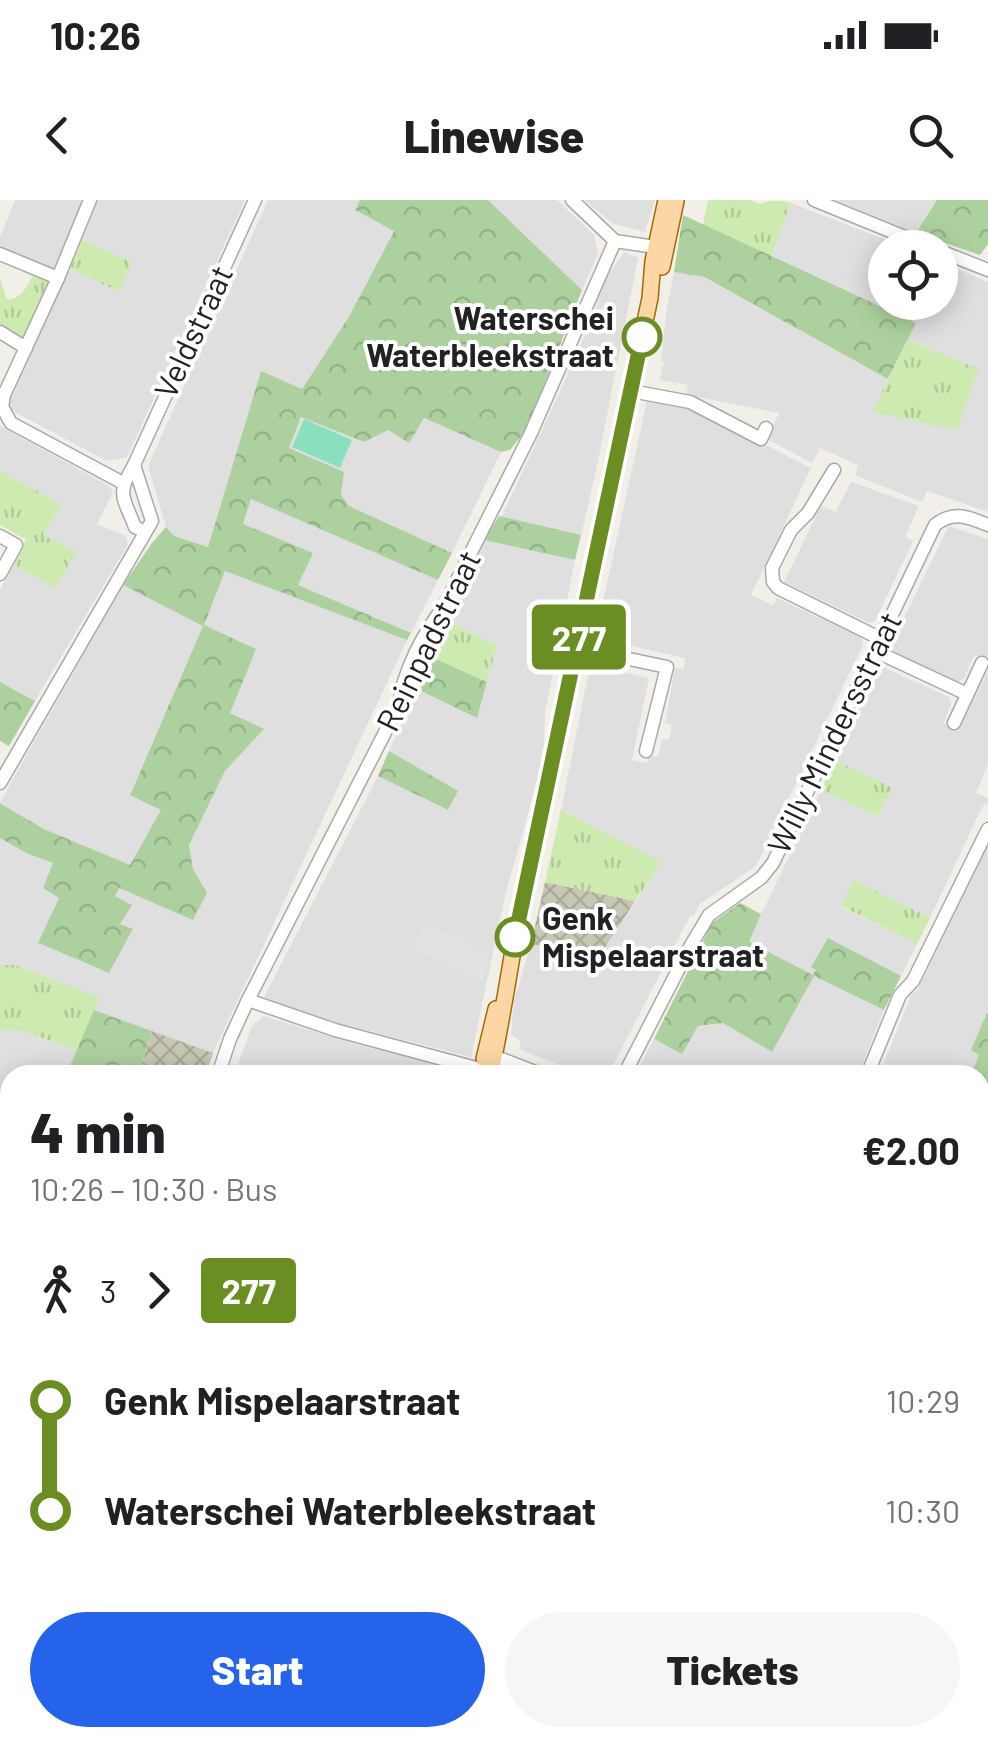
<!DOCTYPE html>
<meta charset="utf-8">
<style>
body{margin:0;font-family:Barlow,sans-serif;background:#f6f6f6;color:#202124;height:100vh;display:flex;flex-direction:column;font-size:38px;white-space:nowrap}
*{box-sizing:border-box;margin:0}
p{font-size:32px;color:#757577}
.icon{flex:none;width:55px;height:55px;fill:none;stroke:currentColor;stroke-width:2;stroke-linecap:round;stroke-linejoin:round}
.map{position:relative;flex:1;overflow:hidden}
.sheet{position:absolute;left:0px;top:865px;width:990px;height:682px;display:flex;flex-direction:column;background:#fff;border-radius:30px 30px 0 0;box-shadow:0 5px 25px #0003}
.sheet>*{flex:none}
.badge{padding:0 20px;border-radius:8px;font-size:35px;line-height:65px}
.tools{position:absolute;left:868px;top:30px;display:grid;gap:20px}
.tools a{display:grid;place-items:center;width:90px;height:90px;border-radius:50%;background:#fff;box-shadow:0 5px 25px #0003;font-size:50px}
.map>.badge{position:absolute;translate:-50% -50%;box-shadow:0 0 0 5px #fff}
.legs{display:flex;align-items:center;gap:15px;height:110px;padding:0 30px;font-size:32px}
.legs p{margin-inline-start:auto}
.summary{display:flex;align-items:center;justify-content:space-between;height:170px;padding:0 30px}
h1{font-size:55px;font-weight:800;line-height:75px}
.cta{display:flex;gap:20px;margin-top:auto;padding:20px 30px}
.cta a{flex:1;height:115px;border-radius:60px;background:#2563eb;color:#fff;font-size:40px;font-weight:800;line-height:115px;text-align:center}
.cta a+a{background:#f6f6f6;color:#202124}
ul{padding:0 30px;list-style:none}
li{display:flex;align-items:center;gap:35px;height:110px;font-size:38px}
li i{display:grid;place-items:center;width:15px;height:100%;margin:0 12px;background:currentColor}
li i::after{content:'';width:25px;height:25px;margin:-12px;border:8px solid;border-radius:50%;background:#fff}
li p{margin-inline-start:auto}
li:first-child i{background:linear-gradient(#0000 50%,currentColor 0)}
li:last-child i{background:linear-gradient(currentColor 50%,#0000 0)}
.status{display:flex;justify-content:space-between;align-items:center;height:70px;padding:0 50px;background:#fff;direction:ltr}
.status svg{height:28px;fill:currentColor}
header{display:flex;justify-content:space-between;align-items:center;height:130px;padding:0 30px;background:#fff;font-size:45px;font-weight:800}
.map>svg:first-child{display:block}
.residential{fill:#e0dfdf}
.construction{fill:url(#construction-cross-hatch)}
.grass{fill:url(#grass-tufts)}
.forest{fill:url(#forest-crowns)}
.pitch{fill:#88e0be}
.parking{fill:#e2e2e2}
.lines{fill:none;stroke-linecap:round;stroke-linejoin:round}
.minor-casing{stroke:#a9a9a9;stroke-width:15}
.major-casing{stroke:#a06b00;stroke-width:18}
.minor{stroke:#fff;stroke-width:12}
.major{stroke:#fcd6a4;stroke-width:15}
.line-1-casing{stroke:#fff;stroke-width:22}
.line-1{stroke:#6b8e23;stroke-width:15}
.stop-1-dot{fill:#fff;stroke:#6b8e23;stroke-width:5}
.labels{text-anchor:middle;stroke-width:8;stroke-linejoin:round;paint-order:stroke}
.stop-label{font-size:32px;font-weight:bold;fill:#222;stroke:#fff;text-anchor:end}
.street-label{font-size:32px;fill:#222;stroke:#fff}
</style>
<div class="status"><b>10:26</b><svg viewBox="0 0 49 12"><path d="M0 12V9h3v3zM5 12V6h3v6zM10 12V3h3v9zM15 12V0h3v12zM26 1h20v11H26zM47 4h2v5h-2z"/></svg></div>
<header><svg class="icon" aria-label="back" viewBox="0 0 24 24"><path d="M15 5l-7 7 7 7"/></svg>Linewise<svg class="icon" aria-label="search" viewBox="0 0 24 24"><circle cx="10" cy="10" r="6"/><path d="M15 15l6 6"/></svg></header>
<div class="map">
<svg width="988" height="1546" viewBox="0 0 988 1546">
<defs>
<pattern id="construction-cross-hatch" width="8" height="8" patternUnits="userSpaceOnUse" patternTransform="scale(2.5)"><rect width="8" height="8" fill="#c7c7b4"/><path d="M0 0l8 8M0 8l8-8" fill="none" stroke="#abab9a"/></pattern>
<pattern id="grass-tufts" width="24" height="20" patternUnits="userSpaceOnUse" patternTransform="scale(2.5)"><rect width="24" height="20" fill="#cdebb0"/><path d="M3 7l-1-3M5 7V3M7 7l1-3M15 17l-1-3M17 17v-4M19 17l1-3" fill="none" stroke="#b0c997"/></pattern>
<pattern id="forest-crowns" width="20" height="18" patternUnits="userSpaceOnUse" patternTransform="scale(2.5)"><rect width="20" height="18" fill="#add19e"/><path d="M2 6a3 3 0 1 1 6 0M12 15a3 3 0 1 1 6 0" fill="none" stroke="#95b388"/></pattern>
</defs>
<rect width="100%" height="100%" fill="#f2efe9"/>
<!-- residential -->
<g class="residential">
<path d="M15,0H83L56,66L50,69L0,49V37Z"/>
<path d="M98,0H245L127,257L107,261L11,210L9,204L70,69L118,92L132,62L82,40Z"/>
<path d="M268,0H360L355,10L394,30L350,115L301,190L261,171L208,347L174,336L166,327L148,266Z"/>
<path d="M488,0H557L594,35L598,54L582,90Z"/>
<path d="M585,0H655L645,32L612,23Z"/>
<path d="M835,0H937L916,33Z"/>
<path d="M791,3L904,47L885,48V102H940V62L988,82V312L927,291L922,302L855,275L858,265L820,248L812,263L767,239L779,213L686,195L688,185L660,180L664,162L661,161L667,108L674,72L703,77L888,179L872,212L977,169L908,140L915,123L771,57Z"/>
<path d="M624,52L638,58L596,271L581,335L501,318L558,196L589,126L605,80Z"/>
<path d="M647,201L694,209L811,268L751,395L773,405L777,398L861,437L863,445L756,666L700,704L694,716H690L608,875H585L521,850L519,840L511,835L514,801L531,744L599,757L661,663L561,610L590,465L649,478L632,560L647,563L648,556L658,557L662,539H669L672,525L665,523L675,468L684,469L685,458L595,438Z"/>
<path d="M302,216L364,242L388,229L424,218L501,252L452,353L349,306L340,295L288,248Z"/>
<path d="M0,226L109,286L113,292L97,324L126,336L128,344L35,501L0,482V389L14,365L55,387L43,335L60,304L0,271Z"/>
<path d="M851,282L919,306L905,337L913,341L875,421L869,423L784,382L821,306L836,312Z"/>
<path d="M251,298L438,380L411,433L298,385L243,324Z"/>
<path d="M949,326L988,339V461L974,455L964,478L956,483L894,452L890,446Z"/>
<path d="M484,340L575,360L545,512L544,542L538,577L505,696L471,857L335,822L272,802L264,797L378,576L448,610L458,592L389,551L417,489L477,517L497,445L447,421Z"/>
<path d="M225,370L407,440L213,853L94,810L99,797L15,765H0V638L26,653L53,663L59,697L39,744L109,773L133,729L120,724L115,696L119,688L207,693L193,669L189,645L225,571L263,530L230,513L203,426L130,594L162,609L130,666L44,629L0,602L123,385L203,425Z"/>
<path d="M885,468L949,497L951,504L944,523L958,531L988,471V564L976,593L988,598V602L982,607L930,718L855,681L841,707L917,744L901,776L828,739L812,767L817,769L814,776L884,810L858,875H635L654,839L682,853L698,826L723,823L771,851L748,742L821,590L877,616L893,588L835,560L878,471Z"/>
<path d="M988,646V813L972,850L979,855L971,875H879L911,796L918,789Z"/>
<path d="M264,816L354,844L464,871L466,875H234L252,826Z"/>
<path d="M0,830L22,831L77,850L66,875H10V1164L0,1203Z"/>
<path d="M980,1069L988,1074V1331L980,1332Z"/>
<path d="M0,1227L10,1229V1518L0,1515Z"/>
<path d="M980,1353H988V1546H941L944,1538H980Z"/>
<path d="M153,1538H324L323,1546H150Z"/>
</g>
<!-- construction -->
<g class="construction">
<path d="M545,682L635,701L599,757L531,744Z"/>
<path d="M152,831L213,853L206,875L139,873Z"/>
</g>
<!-- grass -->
<g class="grass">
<path d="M708,0H750L760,4C770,0 781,0 791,3L771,57L703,25Z"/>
<path d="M82,40L132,62L119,92L70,69Z"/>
<path d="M0,61L46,77L50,85L26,135L18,138L0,128V78L6,97L9,100C23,97 27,86 33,75Z"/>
<path d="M908,140L978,169L957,230L872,212Z"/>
<path d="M0,271L61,304L43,335L76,352L55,388L14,365L26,340L0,325Z"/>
<path d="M447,421L497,445L487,482L429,456Z"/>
<path d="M835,560L893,588L877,616L821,590Z"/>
<path d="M561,610L662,662L635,701L545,682Z"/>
<path d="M854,680L930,718L917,744L841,706Z"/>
<path d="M0,765H15L100,797L77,850L22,831L0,830Z"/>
</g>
<!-- forest -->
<g class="forest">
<path d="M360,0H488L582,90L526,230L510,250L501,252L424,218L409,243L388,230L364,242L301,217L289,248L344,272L341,295L349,306L452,353L438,380L251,299L243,324L313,353L298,385L411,433L407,440L225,371L204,425L256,449L230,513L264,529L225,571L189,645L193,669L207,693L193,720L119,688L115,696L132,705L120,724L133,729L109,773L38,743L59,698L43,688L53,663L26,653L0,638V603L44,629L130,665L161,610L130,595L203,426L123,385L152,343L166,327L174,336L208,347L261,171L302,189L350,115L394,31L355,10Z"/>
<path d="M937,0H988V44L980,55L916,33Z"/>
<path d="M683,15L916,123L888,179L704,77L674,72Z"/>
<path d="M499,316L581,335L575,360L484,340Z"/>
<path d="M429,456L487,482L477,518L415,488Z"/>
<path d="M0,482L35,501L9,546L0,541Z"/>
<path d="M389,551L458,591L448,610L378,576Z"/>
<path d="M740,703L761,714L749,742L813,775L816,770L811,767L828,738L901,776L884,810L814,776L772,852L723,823L698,826L682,854L654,839L712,723Z"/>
<path d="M94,810L152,831L139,873L144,875H66Z"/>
<path d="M987,813H988V939L980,936V875H971L979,855L971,850Z"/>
</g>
<!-- pitch -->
<path class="pitch" d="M304,219L352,240L340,268L292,247Z"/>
<!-- parking -->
<path class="parking" d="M422,727L459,736L472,751L489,755L483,781L414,749Z"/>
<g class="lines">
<!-- minor casing -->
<g class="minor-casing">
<g id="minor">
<path d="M90,0L58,78L4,195L2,207L11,223L123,283"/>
<path d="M572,0L615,41"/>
<path d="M814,0L932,48"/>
<path d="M615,41L662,48"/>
<path d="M940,51L988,70"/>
<path d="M0,54L58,78"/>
<path d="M0,132L26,148"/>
<path d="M631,191L690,202L761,239L766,228"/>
<path d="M834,270L808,313L791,330L772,368L773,382L778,388L881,439"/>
<path d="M145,332L135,327C123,296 116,295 134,265L255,0"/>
<path d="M0,336L16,345L0,374"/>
<path d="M577,448L667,467L646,551"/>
<path d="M875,451L967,494"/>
<path d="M954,523L982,463"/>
<path d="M0,583L152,321L134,265"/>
<path d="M248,800L335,830L476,868L482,869L494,856L543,875"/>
<path d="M218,875L230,839L248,800L399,505C403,471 423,434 444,406L531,233L615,41"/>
<path d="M624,875L691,745L709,715L761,678L773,663L935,325C953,310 968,317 988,325"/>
<path d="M867,875L900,795L913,781L988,629"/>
<path d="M980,1056L988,1061"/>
<path d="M0,1219L10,1221"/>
<path d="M980,1343L988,1341"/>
<path d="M0,1537L30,1540L38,1546"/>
<path d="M747,1538L758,1542L785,1546"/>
<path d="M544,1546L546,1538"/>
</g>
</g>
<!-- major casing -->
<g class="major-casing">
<g id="major">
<path d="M662,67L676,1"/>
<path d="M484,859L496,809"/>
<path d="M490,875C502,823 509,770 519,717L650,98L653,61L666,0"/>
<path d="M338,1546L340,1538"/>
</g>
</g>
<!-- minor -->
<use href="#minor" class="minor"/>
<!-- major -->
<use href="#major" class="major"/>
</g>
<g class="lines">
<!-- line-1 casing -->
<g class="line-1-casing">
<path id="line-1" d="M515,737L642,137"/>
</g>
<!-- line-1 -->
<use href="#line-1" class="line-1"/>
</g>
<!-- markers -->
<g class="stop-1-dot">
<circle cx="642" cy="137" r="18"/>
<circle cx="515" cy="737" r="18"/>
</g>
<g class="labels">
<!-- stop labels -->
<g class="stop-label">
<text x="614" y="130">Waterschei<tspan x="614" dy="37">Waterbleekstraat</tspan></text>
<text x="542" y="730" text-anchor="start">Genk<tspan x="542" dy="37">Mispelaarstraat</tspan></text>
</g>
<!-- street labels -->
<g class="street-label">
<text transform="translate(194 132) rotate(-65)" y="11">Veldstraat</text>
<text transform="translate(429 441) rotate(-64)" y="11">Reinpadstraat</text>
<text transform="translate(835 533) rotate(-64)" y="11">Willy Mindersstraat</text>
</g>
</g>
</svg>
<div class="tools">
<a><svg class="icon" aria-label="locate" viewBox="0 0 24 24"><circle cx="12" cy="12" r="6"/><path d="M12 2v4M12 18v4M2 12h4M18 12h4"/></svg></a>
</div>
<b class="badge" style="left:579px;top:437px;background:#6b8e23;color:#fff">277</b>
<section class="sheet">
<div class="summary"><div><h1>4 min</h1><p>10:26 – 10:30 · Bus</p></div><b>€2.00</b></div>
<div class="legs"><svg class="icon" aria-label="walk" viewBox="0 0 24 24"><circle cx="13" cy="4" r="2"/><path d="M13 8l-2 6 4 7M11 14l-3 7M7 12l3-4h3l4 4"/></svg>3<svg class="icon" aria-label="forward" viewBox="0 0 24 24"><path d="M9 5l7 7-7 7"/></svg><b class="badge" style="background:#6b8e23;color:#fff">277</b></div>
<ul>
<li><i style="color:#6b8e23"></i><b>Genk Mispelaarstraat</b><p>10:29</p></li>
<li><i style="color:#6b8e23"></i><b>Waterschei Waterbleekstraat</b><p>10:30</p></li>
</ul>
<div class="cta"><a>Start</a><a>Tickets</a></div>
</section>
</div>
